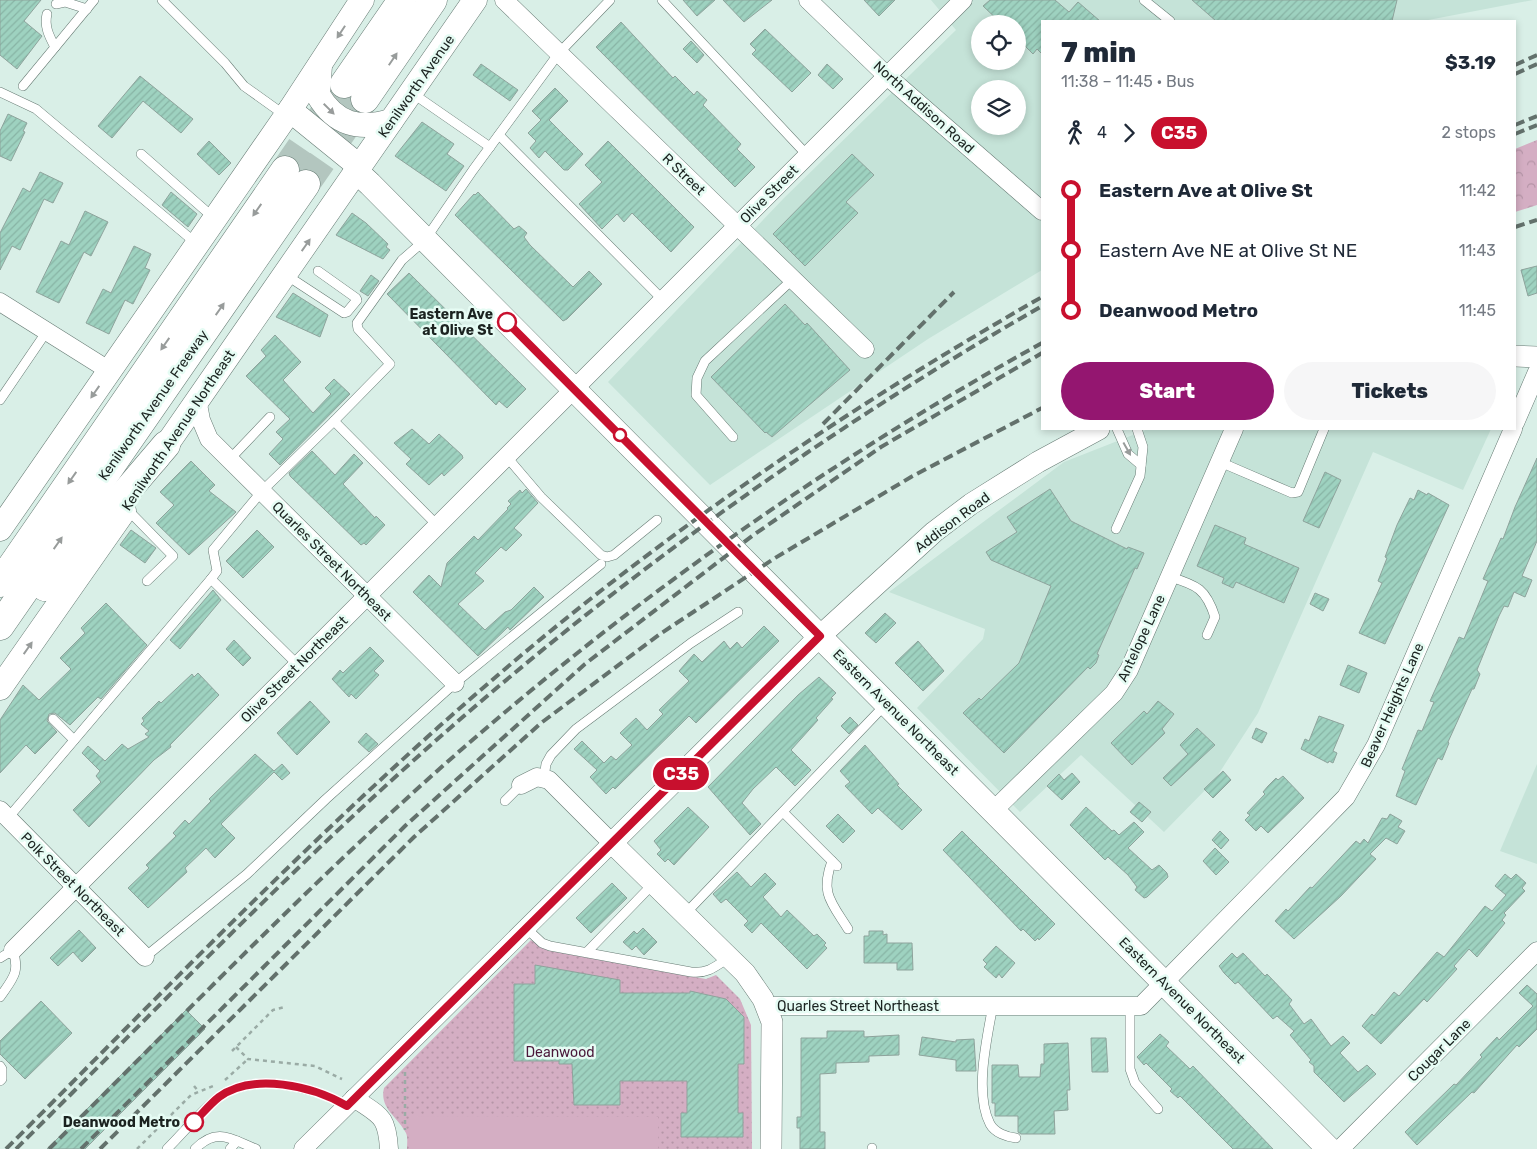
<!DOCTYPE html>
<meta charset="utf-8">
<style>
body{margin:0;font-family:Rubik,sans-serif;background:#f6f6f7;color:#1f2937;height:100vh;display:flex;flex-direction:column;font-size:19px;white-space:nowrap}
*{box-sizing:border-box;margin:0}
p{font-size:16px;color:#747a83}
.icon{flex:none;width:28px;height:28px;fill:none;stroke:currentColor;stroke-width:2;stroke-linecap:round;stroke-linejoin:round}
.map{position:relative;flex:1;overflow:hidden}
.drawer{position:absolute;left:1041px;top:20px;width:475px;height:410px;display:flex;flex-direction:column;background:#fff;border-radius:0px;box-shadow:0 2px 8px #0003}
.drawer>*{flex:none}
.badge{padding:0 10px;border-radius:16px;font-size:18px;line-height:32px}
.controls{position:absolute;left:971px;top:15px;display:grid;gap:10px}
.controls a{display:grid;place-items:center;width:55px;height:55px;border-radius:50%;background:#fff;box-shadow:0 2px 8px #0003;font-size:25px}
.map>.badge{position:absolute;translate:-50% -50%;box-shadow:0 0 0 2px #fff}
.legs{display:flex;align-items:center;gap:8px;height:55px;padding:0 20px;font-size:16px}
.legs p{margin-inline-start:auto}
.summary{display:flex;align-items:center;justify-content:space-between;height:85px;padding:0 20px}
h1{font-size:28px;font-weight:800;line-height:38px}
.cta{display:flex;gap:10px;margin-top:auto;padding:10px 20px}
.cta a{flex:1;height:58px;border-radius:30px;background:#941670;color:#fff;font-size:20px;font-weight:800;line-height:58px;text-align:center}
.cta a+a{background:#f6f6f7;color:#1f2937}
ul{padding:0 20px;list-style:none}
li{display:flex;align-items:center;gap:18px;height:60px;font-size:19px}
li i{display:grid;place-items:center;width:8px;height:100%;margin:0 6px;background:currentColor}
li i::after{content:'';width:12px;height:12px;margin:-6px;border:4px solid;border-radius:50%;background:#fff}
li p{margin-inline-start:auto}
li:first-child i{background:linear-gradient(#0000 50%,currentColor 0)}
li:last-child i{background:linear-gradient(currentColor 50%,#0000 0)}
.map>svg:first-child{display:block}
.built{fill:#c5e3d8;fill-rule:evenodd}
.forest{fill:url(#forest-crowns)}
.park{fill:url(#park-dots)}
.garden{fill:#d4aec3}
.building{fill:url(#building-hatch);stroke:#8ea39c}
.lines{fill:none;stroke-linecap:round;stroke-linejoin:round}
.motorway-tunnel{stroke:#b3c6bf;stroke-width:28;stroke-dasharray:28 14;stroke-linecap:butt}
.service-casing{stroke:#677b74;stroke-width:10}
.minor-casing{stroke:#677b74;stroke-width:19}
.tertiary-casing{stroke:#677b74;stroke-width:22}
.secondary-casing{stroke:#677b74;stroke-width:25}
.motorway-casing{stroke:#677b74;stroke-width:29}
.path{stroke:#9aaba5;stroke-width:2.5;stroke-dasharray:4 4;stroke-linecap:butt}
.service{stroke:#fff;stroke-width:9}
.minor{stroke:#fff;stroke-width:18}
.tertiary{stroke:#fff;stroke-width:21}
.secondary{stroke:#fff;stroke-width:24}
.motorway{stroke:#fff;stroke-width:28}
.rail{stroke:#63716c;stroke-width:4;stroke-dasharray:10 5;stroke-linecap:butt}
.oneway{fill:#989c9b}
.line-1-casing{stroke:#fff;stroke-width:11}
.line-1{stroke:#c8102e;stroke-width:8}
.stop-1-dot{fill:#fff;stroke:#c8102e;stroke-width:2.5}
.labels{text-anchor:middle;stroke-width:5;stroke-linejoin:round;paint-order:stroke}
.street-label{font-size:14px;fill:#1b2320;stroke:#e6fcf4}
.stop-label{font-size:14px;font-weight:bold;fill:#1b2320;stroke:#e6fcf4;text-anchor:end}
.park-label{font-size:14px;fill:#4b183a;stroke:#e6fcf4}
</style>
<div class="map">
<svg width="1537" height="1149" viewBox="0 0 1537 1149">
<defs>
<pattern id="forest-crowns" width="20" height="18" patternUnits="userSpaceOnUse" patternTransform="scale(1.25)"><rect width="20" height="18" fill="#d4aec3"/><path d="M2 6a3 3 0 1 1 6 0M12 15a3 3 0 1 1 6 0" fill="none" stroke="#b595a7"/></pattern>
<pattern id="park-dots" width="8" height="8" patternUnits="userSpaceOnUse" patternTransform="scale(1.25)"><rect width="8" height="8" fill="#d4aec3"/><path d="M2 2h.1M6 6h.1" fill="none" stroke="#b595a7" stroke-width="1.8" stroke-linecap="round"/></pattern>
<pattern id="building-hatch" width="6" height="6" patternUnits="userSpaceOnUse" patternTransform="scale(1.25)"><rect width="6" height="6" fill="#9ed2c0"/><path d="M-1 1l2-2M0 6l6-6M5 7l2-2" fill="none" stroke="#88b4a5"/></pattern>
</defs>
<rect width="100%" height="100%" fill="#d9efe7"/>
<!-- built -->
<g class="built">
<path d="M931,0H1533L1423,21H1042V270L928,339L710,485L608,382L784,198L956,30ZM980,24H1018V61H980ZM980,89H1018V126H980Z"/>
<path d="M1148,429H1491L1463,490L1373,452L1258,713L1214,781L1164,832L1081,755L1020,812L917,708L983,639L985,629L889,592L1064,462Z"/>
<path d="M1537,764V864L1500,851Z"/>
</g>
<!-- forest -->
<path class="forest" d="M1537,140V205L1515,212V149Z"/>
<!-- park -->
<path class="park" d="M531,940L541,947L552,951L706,979L716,975L740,999L751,1025L752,1149H407C407,1144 408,1137 406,1133C398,1117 379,1108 384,1088Z"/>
<!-- garden -->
<path class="garden" d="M411,1116L658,1117V1149H411Z"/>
<!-- building -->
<g class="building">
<path d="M0,0H41L24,21L42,36L17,69L0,55Z"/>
<path d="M683,0H715L697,16Z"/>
<path d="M723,0H772L744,22Z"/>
<path d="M864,0H895L879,16Z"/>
<path d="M990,0H1055L1069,12L1078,2L1100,21H1042V54L1037,49L1033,54L1018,39V24H1002L983,6Z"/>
<path d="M1192,0H1397L1392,21H1216Z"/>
<path d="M621,22L673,78L675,76L694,95L697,91L707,100L703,105L741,144L737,149L755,167L735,187L596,47Z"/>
<path d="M765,29L811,73L792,92L752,54L756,50L750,44Z"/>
<path d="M691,41L704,55L697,63L683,49Z"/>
<path d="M481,64L518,90L510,101L473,75Z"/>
<path d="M827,64L843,79L833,89L818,75Z"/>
<path d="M140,76L193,119L181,133L143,101L112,138L98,126Z"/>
<path d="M555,88L568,101L549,120L583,154L568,170H564L545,151L539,158L530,148L536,141L528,133L541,120L532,111Z"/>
<path d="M8,114L27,123L23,131L25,132L11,161L0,156V131Z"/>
<path d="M422,122L454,144L447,154L464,166L446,191L395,156Z"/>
<path d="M209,141L231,163L219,175L197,154Z"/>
<path d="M608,141L694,227L671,252L632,213L624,222L617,214L602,229L579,204L602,182L585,165Z"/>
<path d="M852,154L874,175L846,202L858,213L805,266L773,234Z"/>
<path d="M40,172L63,183L53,203L44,199L20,250L12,246L0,270V233L23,188L30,192Z"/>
<path d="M171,192L197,214L188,227L162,205Z"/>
<path d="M478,192L514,229L519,226L527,233L524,237L530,245L573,287L589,271L602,284L567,319L563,321L455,215L474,194L475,195Z"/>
<path d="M85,211L108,222L91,256L84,252L59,303L36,292L61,241L69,245Z"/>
<path d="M352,213L366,223L388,244L386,247L390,250L383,259L336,235Z"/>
<path d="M134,246L151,254L145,268L150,270L133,304L125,300L109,334L86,323L103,289L111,293Z"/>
<path d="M1537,266V293L1528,296L1521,270Z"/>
<path d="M409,273L526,389L507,408L499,401L496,405L387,294Z"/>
<path d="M371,275L379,281L368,296L360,291Z"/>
<path d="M293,293L328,315L320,337L276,317Z"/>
<path d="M785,304L805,325L807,323L850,370L772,437L766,432L765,433L711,377Z"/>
<path d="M275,335L301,362L283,380L313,413L331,394L325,388L334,379L350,394L280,465L269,454L283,439L276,432L290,419L246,376L266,356L261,350Z"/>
<path d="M412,429L429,444L439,434L462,455L463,458L444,476L442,473L429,485L406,464L411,459L394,443Z"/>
<path d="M312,451L335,475L354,454L363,463L343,484L375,518L376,516L385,525L366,545L364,543L361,545L290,476L289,473Z"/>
<path d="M1537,458V541L1522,576L1532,580L1525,597L1514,592L1508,607L1504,606L1499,616L1477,670L1480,674L1474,689H1472L1448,742L1449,743L1442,760L1438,758L1416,805L1396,796L1405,771L1402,769L1418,730L1422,731L1434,702L1430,701L1459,637L1464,639L1488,581L1483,579L1501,538L1503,539L1515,507Z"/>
<path d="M191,461L215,485L209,491L236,512L189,555L156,523L174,505L160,492Z"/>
<path d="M1325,472L1341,480L1319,528L1303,521Z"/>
<path d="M526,489L538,503L514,528L522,535L506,551L501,547L475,573L484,581L458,604L485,630L505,612L511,610L534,587L544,597L512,628L510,630L508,627L478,656L413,592L429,575L441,587L447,563L474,536L478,540L508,509L507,508L511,504L508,501L520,490L522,493Z"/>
<path d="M1050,489L1071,521L1127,549L1128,547L1144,553L1137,569L1135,568L1097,654L1099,655L1096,663L1090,669L1088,667L1004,753L963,713L979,698L981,700L1019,663L1051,586L991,560L986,552L1017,532L1007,517Z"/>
<path d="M1418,490L1427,495L1428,493L1449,505L1385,644L1359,633L1382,583L1378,581L1387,558L1385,557L1397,525L1410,498L1414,500Z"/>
<path d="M1215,525L1246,538L1244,544L1299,568L1284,603L1236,582L1233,588L1222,583L1224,578L1197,566Z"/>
<path d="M131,530L156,548L145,563L120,545Z"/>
<path d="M257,530L274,547L243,578L226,561Z"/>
<path d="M213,590L221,600L180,649L170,640Z"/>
<path d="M1315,593L1329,599L1323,611L1310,604Z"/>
<path d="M106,603L147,645L101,699L98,697L70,725L55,713L49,714L47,721L57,732L35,754L26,745L0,773V720L23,685L39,700L71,669L60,658L85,633L81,628Z"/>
<path d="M885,613L896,623L876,643L865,633Z"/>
<path d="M764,626L779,641L696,723L689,716L615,789L613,787L606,794L590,777L597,770L574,749L582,741L604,763L611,756L616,760L632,745L620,733L636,718L647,730L663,714L659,710L689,681L679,671L694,654L702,662L724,641L730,649L737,642L742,648Z"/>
<path d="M234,640L251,658L243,666L226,649Z"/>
<path d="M918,641L944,671L923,691L895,663Z"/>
<path d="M370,647L384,661L374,671L379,675L356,699L351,694L349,697L332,679L340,670L343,673Z"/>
<path d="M1348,665L1367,673L1359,693L1340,685Z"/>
<path d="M198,673L219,695L170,745L171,747L154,760L89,827L73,810L101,782L96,776L100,771L82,753L88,746L105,761L122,744L128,749L149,737L145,734L149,731L141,724L144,721L142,718L159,701L161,703L192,674L194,677Z"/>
<path d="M819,677L836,693L831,698L833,699L816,718L818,720L791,750L811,770L795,786L776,767L753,789L742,803L761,824L750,835L708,787L798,695Z"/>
<path d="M310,701L330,722L297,755L277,733Z"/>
<path d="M1158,701L1174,714L1162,729L1165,733L1132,765L1111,743L1144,711L1147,714Z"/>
<path d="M1319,716L1344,725L1333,751L1337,753L1333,763L1329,761L1328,763L1301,749L1305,739L1309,741Z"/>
<path d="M850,717L858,725L849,734L841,726Z"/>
<path d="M1197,728L1215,745L1171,786L1163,778L1188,754L1180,745Z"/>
<path d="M1256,728L1267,733L1262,743L1252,738Z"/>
<path d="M366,733L378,744L369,752L358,742Z"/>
<path d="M865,745L899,784L897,785L922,810L902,830L878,808L872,814L845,786L850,782L840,771Z"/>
<path d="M255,754L274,771L282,764L290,773L282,780L274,772L221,824L235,838L215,858L206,848L185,868L187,872L148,908L128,888L149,868L146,865L176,836L173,833L185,820L189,824L211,801L209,799Z"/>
<path d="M1223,771L1231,780L1213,798L1204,789Z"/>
<path d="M1072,773L1080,782L1062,800L1047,786L1059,774L1064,780Z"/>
<path d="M1283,776L1304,798L1268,833L1261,826L1256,831L1245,820L1250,815L1247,813L1265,794L1263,792L1268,786L1276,778L1278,780Z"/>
<path d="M1139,802L1151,812L1142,822L1130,812Z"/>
<path d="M688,807L709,827L674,865L668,859L665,862L657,854L661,850L654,841Z"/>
<path d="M1086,807L1112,831L1114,830L1119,835L1134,822L1144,832L1128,848L1152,870L1159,865L1167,873L1168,877L1147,897L1144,898L1135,890L1137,887L1128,875L1108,857L1105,860L1070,825Z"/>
<path d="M838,814L855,831L843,843L826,826Z"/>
<path d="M1390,814L1402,821L1398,827L1405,831L1397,844L1386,838L1370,854L1376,859L1341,896L1294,939L1275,921L1286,909L1288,911L1310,887L1312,888L1356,841L1360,844L1364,839L1368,843L1382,818L1387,819Z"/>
<path d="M962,831L1055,924L1039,940L1038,938L1035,941L1023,929L1021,931L943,850Z"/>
<path d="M1220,831L1229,840L1221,849L1212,840Z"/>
<path d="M1215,848L1229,862L1216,875L1203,861Z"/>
<path d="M737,872L751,887L765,873L776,884L763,897L781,917L787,910L814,936L817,934L826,943L824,945L827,948L807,969L761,923L752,933L744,925L748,921L726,899L721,903L713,894Z"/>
<path d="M1505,874L1511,879L1516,874L1526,883L1522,888L1525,891L1504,913L1506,915L1502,920L1505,923L1477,957L1469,949L1454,966L1457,969L1438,990L1427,1002L1424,999L1381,1044L1362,1026L1372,1014L1374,1016L1394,992L1399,996L1437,952L1444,957L1485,906L1492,911L1506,895L1495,886Z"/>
<path d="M612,883L627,898L591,933L576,918Z"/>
<path d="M643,928L657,942L644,955L636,946L632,950L623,942L634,931L637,934Z"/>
<path d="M79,930L96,948L82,962L73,952L58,966L50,958Z"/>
<path d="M869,931H883V935L887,934V943H912L913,970H897V963H864V936H869Z"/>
<path d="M996,946L1015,963L1002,978L999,974L996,978L984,967L987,964L983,960Z"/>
<path d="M1232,953L1237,958L1243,953L1265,976L1267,974L1292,1000L1289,1004L1304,1024L1311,1019L1331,1046L1343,1036L1350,1043L1340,1053L1358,1072L1367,1065L1376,1074L1344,1102L1314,1072V1066L1309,1062L1311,1060L1290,1035L1294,1031L1277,1016L1273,1019L1238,982L1235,984L1224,973L1219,966Z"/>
<path d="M535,965L620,980V993H690V991L726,999L744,1017V1064H738V1113H743V1137H681V1113H687V1081H620V1105H574L572,1064H559V1061H514V984H535Z"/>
<path d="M1527,985L1537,994V1029L1519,1047L1517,1045L1474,1093L1472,1092L1417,1145L1405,1132L1454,1084L1456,1085L1482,1057L1480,1055L1497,1037L1499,1040L1533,1006L1519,993Z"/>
<path d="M41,1001L72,1033L25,1079L0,1054V1041Z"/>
<path d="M186,1010L205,1029L85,1149H47Z"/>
<path d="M827,1031H864V1037L899,1035V1055L869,1056V1062L836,1063V1073L820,1074V1132H825V1149H800V1128H797V1117H801V1038H827Z"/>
<path d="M1160,1034L1169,1042L1166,1046L1190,1069L1193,1066L1273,1149H1233L1180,1096L1178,1098L1170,1091L1172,1089L1146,1063L1144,1065L1137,1057Z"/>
<path d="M922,1037L956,1042V1040L974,1039L976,1071H956V1060L919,1055Z"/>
<path d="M1091,1038H1106L1108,1072H1092Z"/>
<path d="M1068,1043L1070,1090H1067L1068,1110L1054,1111L1055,1134H1021L1018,1132V1116H995V1103H992V1065H1018L1019,1077H1040L1041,1064H1044V1044Z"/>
</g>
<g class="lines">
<!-- motorway-tunnel -->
<g class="motorway-tunnel">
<path d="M285,170L344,84"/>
<path d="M306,184L365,99"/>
</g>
<!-- service casing -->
<g class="service-casing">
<g id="service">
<path d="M162,0L225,63L244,86L286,116"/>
<path d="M662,0L807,155"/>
<path d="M1144,0L1170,21"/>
<path d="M56,4L65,2L87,9"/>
<path d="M47,14C44,26 49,36 55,47"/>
<path d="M23,86L94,0"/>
<path d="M0,92L36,109L197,244"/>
<path d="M412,93L490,147"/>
<path d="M499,135L663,300"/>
<path d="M141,154L215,219"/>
<path d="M286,275L344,313L347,312L357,300L356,298L318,271"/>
<path d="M0,400L47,331"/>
<path d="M1117,429L1128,454L1141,465"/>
<path d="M733,437L696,395L697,378L705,361L793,279"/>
<path d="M506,456L541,497L601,555L607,557L614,555L657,520"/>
<path d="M230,459L270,417"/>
<path d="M1220,462L1292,493L1298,492L1324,429"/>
<path d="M126,508L173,556L147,581"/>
<path d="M437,525L334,421L390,364L358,329L357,323L402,260L425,240L473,170L559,53L610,0"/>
<path d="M1116,529L1140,476L1143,447L1137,429"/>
<path d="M1170,577C1197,585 1206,589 1215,617L1207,635"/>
<path d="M298,665L211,579L217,571L213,550L262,491L334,421"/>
<path d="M53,719L74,740"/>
<path d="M544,778L546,764L551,755L576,729L691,643L738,612"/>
<path d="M505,801L521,785"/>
<path d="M783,812L837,866"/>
<path d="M8,818L211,579"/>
<path d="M832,861C820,893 831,902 848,929"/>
<path d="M685,914L885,705"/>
<path d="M526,928L542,943L550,946L691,972C707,974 715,967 728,958"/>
<path d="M587,952L653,884"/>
<path d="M145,957L247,874L326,799L455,683L601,564"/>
<path d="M0,958L13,950C20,973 13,978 0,997"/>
<path d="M993,1005C987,1038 974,1093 990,1124C995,1133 1007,1137 1016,1138"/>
<path d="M1130,1006V1069L1135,1083L1158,1109"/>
<path d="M0,1066L2,1069V1079L0,1081"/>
<path d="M167,1149C184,1132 200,1112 219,1097C253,1072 313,1086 347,1106"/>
<path d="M195,1149C217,1127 231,1139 256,1149"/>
<path d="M230,1149L237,1141"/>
<path d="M872,1149V1148"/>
</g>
</g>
<!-- minor casing -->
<g class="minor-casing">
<g id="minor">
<path d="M504,0L865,349"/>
<path d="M808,0L887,76L1042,211"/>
<path d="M0,302L110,371"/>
<path d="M197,399L201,420L209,439L455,683"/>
<path d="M1515,423L1537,372"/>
<path d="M0,810L145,957"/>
<path d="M994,810L1114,693L1129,670L1234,429"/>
<path d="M13,950L963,0"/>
<path d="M767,1006H1141L1346,797L1376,745L1513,429"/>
<path d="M354,1098C380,1116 387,1115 389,1149"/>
<path d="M303,1149L612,843L549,780L537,777L521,785"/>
<path d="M1340,1149L1537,951"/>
</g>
</g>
<!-- tertiary casing -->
<g class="tertiary-casing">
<g id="tertiary">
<path d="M1515,356L1537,357"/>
<path d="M771,1149L772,1022L763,999L745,973L612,843L820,636L934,532L971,504L1038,462L1099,429"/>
</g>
</g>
<!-- secondary casing -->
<g class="secondary-casing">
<g id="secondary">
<path d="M320,65L318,95C336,125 359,130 391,121"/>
<path d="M290,110L354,162L356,171L370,184L1329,1149"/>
<path d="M156,460L475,0"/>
<path d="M0,529L286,116L362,0"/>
<path d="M0,688L124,511"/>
</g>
</g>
<!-- motorway casing -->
<g class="motorway-casing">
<g id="motorway">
<path d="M344,84L402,0"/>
<path d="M365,99L433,0"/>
<path d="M0,583L285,170"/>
<path d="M45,587L166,445"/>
<path d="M0,626L306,184"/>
</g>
</g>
<!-- path -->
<g class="path">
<path d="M236,1047L248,1059L315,1066L342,1079"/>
<path d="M232,1051L273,1010L285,1007"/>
<path d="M405,1072V1130"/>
<path d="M225,1080L248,1059"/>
<path d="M194,1086L199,1092"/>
<path d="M137,1149L191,1095L213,1086"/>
</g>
<!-- service -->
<use href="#service" class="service"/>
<!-- minor -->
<use href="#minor" class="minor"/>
<!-- tertiary -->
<use href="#tertiary" class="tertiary"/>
<!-- secondary -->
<use href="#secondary" class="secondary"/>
<!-- motorway -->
<use href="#motorway" class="motorway"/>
<!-- rail -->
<g class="rail">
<path d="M1515,65L1537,55"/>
<path d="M1515,74L1537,64"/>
<path d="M1515,125L1537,116"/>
<path d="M1515,134L1537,125"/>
<path d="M1515,227L1537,220"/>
<path d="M823,424L954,292"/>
<path d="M6,1149C167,988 325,823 498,675C666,531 851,406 1042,297"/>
<path d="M16,1149C159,1007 298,861 449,729C632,569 831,427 1042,306"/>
<path d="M49,1149C185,1014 318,875 462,749C640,594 835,457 1042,343"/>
<path d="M81,1149L405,826L585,664L752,536L881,447L1042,353"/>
<path d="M100,1149L414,837L541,723L660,634L775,558L911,477L1042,408"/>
</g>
</g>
<!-- one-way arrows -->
<defs><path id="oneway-solid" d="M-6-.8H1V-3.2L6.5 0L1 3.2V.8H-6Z" transform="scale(1.25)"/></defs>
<g class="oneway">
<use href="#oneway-solid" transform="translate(341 32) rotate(123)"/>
<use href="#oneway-solid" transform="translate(393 59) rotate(-56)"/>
<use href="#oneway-solid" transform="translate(329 109) rotate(45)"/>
<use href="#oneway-solid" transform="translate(257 210) rotate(125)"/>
<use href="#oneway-solid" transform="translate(306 245) rotate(-55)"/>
<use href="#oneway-solid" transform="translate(220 309) rotate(-55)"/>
<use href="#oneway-solid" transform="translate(165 344) rotate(125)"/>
<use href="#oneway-solid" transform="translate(95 392) rotate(125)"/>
<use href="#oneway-solid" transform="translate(1127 449) rotate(61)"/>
<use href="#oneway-solid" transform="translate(72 478) rotate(125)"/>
<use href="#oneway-solid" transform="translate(58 543) rotate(-55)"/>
<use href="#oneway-solid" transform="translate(28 648) rotate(-55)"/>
</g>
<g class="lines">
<!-- line-1 casing -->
<g class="line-1-casing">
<path id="line-1" d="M194,1122C202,1114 210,1104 219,1097C253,1072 313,1086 347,1106L820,636L507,322"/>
</g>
<!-- line-1 -->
<use href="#line-1" class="line-1"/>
</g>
<!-- markers -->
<g class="stop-1-dot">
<circle cx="507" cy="322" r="9"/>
<circle cx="620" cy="435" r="6"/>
<circle cx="194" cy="1122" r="9"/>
</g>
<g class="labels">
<!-- street labels -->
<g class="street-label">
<text transform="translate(416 86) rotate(-55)" y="5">Kenilworth Avenue</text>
<text transform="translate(924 107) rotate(42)" y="5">North Addison Road</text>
<text transform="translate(684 174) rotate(44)" y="5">R Street</text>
<text transform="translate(769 194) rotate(-45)" y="5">Olive Street</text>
<text transform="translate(153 405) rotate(-55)" y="5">Kenilworth Avenue Freeway</text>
<text transform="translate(178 430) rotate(-56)" y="5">Kenilworth Avenue Northeast</text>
<text transform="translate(952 522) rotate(-37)" y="5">Addison Road</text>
<text transform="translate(332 561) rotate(45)" y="5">Quarles Street Northeast</text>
<text transform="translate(1141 638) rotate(-65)" y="5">Antelope Lane</text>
<text transform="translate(294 669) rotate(-45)" y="5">Olive Street Northeast</text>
<text transform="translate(1392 705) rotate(-66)" y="5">Beaver Heights Lane</text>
<text transform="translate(896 712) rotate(45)" y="5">Eastern Avenue Northeast</text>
<text transform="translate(73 884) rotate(45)" y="5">Polk Street Northeast</text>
<text transform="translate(1182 1000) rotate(45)" y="5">Eastern Avenue Northeast</text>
<text x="858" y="1011">Quarles Street Northeast</text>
<text transform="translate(1439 1050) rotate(-45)" y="5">Cougar Lane</text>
</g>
<!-- stop labels -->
<g class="stop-label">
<text x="493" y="319">Eastern Ave<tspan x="493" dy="16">at Olive St</tspan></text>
<text x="180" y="1127">Deanwood Metro</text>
</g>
<!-- park labels -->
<g class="park-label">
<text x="560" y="1057">Deanwood</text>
</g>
</g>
</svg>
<div class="controls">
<a><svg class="icon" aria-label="locate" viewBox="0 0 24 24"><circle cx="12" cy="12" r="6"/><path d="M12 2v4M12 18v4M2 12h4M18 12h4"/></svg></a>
<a><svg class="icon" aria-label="layers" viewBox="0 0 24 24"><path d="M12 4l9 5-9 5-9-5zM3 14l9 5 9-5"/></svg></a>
</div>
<b class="badge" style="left:681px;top:774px;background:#c8102e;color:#fff">C35</b>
<section class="drawer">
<div class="summary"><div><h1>7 min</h1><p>11:38 – 11:45 · Bus</p></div><b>$3.19</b></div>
<div class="legs"><svg class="icon" aria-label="walk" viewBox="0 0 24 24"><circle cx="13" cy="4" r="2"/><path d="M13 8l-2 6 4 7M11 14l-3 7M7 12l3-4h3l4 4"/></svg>4<svg class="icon" aria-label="forward" viewBox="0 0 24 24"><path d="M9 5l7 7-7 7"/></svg><b class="badge" style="background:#c8102e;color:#fff">C35</b><p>2 stops</p></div>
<ul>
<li><i style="color:#c8102e"></i><b>Eastern Ave at Olive St</b><p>11:42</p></li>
<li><i style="color:#c8102e"></i><span>Eastern Ave NE at Olive St NE</span><p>11:43</p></li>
<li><i style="color:#c8102e"></i><b>Deanwood Metro</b><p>11:45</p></li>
</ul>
<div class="cta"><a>Start</a><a>Tickets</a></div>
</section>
</div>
